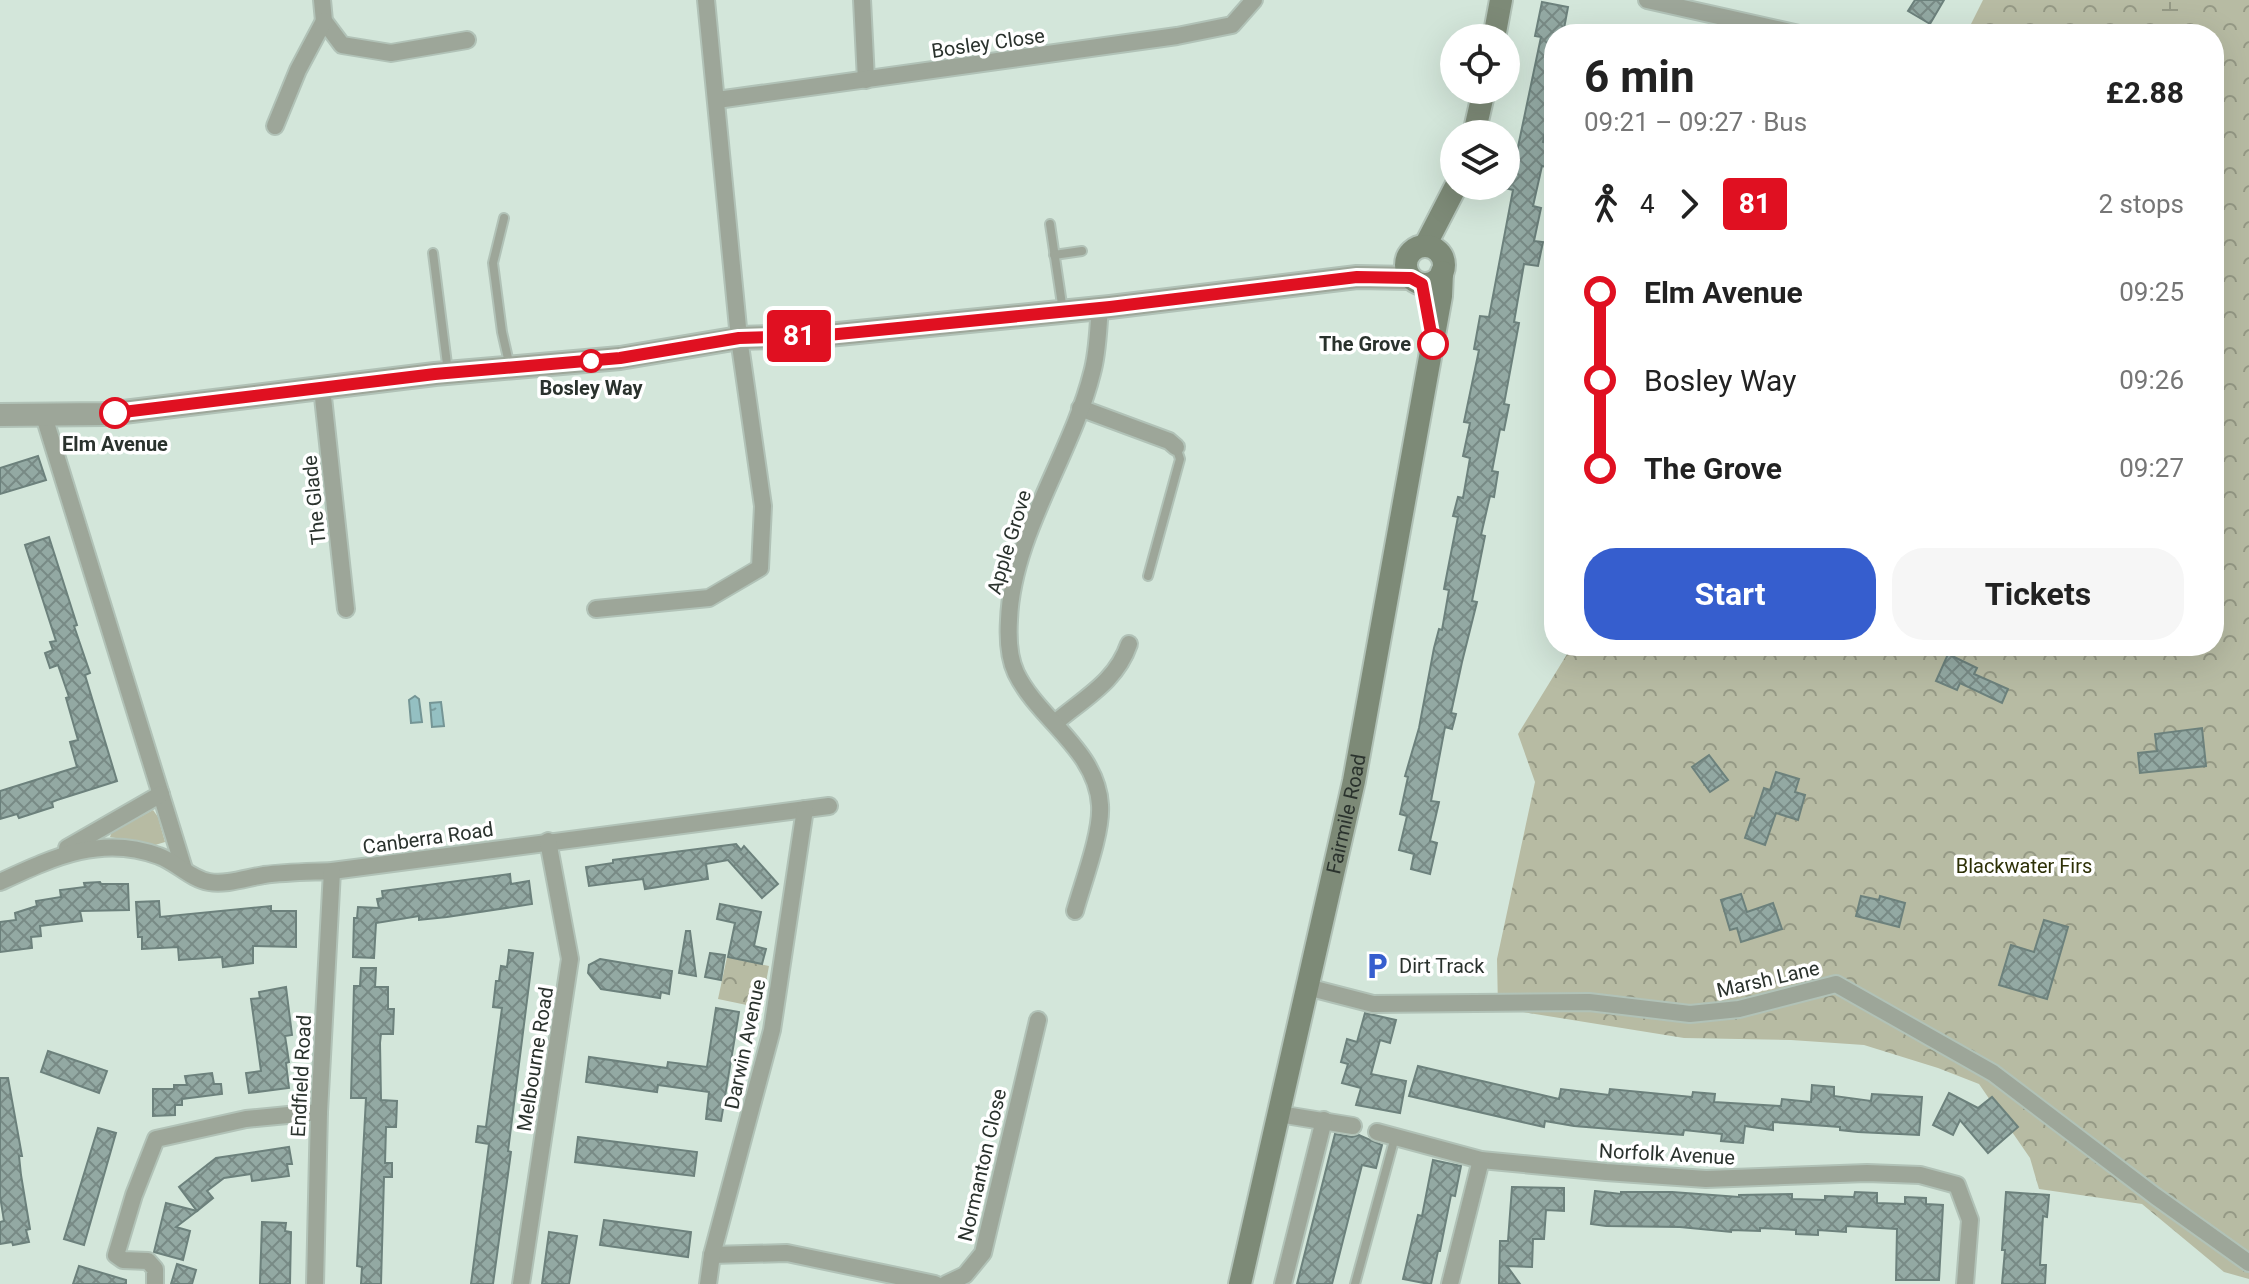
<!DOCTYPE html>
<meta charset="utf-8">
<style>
body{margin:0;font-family:Roboto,sans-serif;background:#f6f6f6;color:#222;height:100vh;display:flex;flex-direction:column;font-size:30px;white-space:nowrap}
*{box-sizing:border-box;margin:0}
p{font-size:26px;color:#767676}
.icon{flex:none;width:44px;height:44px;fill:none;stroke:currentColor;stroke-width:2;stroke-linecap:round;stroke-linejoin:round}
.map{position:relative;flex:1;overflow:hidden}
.sheet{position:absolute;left:1544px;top:24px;width:680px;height:632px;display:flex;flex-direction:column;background:#fff;border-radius:32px;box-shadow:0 8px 32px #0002}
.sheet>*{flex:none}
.badge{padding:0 16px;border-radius:6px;font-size:28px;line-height:52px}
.tools{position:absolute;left:1440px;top:24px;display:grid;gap:16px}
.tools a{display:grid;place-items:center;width:80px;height:80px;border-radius:50%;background:#fff;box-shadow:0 8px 32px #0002;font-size:40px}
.map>.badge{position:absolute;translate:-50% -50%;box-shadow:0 0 0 4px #fff}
.legs{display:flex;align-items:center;gap:12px;height:88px;padding:0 40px;font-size:26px}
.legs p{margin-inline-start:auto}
.headline{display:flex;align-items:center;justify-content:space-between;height:136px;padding:0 40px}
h1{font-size:44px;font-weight:700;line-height:60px}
.primary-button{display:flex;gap:16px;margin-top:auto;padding:16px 40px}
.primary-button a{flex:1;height:92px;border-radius:32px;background:#365ece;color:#fff;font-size:32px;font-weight:700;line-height:92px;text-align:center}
.primary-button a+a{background:#f6f6f6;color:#222}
ul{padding:0 40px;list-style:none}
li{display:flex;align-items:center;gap:28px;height:88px;font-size:30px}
li i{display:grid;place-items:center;width:12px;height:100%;margin:0 10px;background:currentColor}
li i::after{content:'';width:20px;height:20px;margin:-10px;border:6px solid;border-radius:50%;background:#fff}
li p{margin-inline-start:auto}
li:first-child i{background:linear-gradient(#0000 50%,currentColor 0)}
li:last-child i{background:linear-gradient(currentColor 50%,#0000 0)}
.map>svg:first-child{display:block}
.green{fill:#b7bba3}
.forest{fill:url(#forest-crowns)}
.wetland{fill:url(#wetland-marsh)}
.water{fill:url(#water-ripples);stroke:#749595;stroke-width:2}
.building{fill:url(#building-cross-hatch);stroke:#6c817c;stroke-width:2}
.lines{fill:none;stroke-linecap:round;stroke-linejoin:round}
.service-casing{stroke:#b1c2b7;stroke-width:12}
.minor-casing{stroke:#b1c2b7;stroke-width:20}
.tertiary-casing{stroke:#b1c2b7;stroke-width:26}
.secondary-casing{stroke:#b1c2b7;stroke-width:26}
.service{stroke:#9da699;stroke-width:8}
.minor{stroke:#9da699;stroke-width:16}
.tertiary{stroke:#9da699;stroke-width:22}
.secondary{stroke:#7d8a77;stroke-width:22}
.line-1-casing{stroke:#fff;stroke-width:18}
.line-1{stroke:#e01021;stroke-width:12}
.stop-1-dot{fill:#fff;stroke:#e01021;stroke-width:4}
.labels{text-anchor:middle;stroke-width:7;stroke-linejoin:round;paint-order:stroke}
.street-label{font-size:20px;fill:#2a322d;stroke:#fff}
.stop-label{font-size:20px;font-weight:bold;fill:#2a322d;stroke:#fff}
.park-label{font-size:20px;fill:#2d3006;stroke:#fff}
.poi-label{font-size:20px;fill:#2a322d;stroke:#fff;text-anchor:start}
</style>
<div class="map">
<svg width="2249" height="1284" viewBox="0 0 2249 1284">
<defs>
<pattern id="forest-crowns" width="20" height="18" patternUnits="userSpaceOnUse" patternTransform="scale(2)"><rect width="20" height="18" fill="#b7bba3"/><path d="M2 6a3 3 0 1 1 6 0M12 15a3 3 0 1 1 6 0" fill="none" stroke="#959985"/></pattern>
<pattern id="wetland-marsh" width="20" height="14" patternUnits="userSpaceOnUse" patternTransform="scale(2)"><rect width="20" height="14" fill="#b7bba3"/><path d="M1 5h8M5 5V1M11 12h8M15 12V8" fill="none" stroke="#959985"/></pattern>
<pattern id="water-ripples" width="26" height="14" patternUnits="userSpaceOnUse" patternTransform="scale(2)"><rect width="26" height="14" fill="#94c0c2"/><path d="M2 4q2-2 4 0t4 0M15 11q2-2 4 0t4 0" fill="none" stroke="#799d9e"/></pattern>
<pattern id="building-cross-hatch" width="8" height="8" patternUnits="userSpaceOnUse" patternTransform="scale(2)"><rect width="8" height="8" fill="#93a9a3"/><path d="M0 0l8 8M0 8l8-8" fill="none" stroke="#788a85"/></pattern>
</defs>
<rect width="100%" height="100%" fill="#d3e6da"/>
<!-- green -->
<path class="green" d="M153,810L158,817L165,842L155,845L110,837L112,832Z"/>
<!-- forest -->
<g class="forest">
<path d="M1983,0H2249V1279L2224,1272L2142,1204L2039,1189L2030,1158L1979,1084L1938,1068L1864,1045L1791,1040L1684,1038L1498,1008L1497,959L1535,782L1518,734L1572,646H2214V34H1966Z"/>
<path d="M727,957L769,966L761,1008L718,999Z"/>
</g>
<!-- wetland -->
<path class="wetland" d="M2130,0H2186L2181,15C2161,22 2144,15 2130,0Z"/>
<!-- water -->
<g class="water">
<path d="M415,696L419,699L422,722L411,723L409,700Z"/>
<path d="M441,702L444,726L432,727L430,703Z"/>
</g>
<!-- building -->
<g class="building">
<path d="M1915,0H1944L1930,24L1908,11Z"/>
<path d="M1542,2L1568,7L1563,34H1554V87L1543,142L1551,144L1546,167L1542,166L1533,206L1541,208L1534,241L1543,242L1538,266L1524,264L1514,322L1519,323L1504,404L1509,405L1504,430L1500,429L1492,471L1498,472L1494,497L1490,496L1481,535L1485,536L1472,601L1477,602L1462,662L1451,713L1456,714L1452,729L1445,727L1431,801L1439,802L1430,841L1437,843L1430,874L1411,869L1414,854L1399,850L1407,816L1400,814L1408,777L1405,776L1419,728L1434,648L1439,629L1442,630L1449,590L1444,589L1458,517L1453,516L1458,497L1463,498L1470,458L1463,456L1470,423L1464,422L1479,350L1474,349L1480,316L1489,317L1513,190L1505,188L1510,165L1514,166L1541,37L1535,36Z"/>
<path d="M38,456L46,480L0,494V468Z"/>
<path d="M49,537L77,625L74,626L90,673L85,675L117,781L57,800L52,802L53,807L19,818L17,814L0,819V791L77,767L70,742L78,740L66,698L69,697L58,665L50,668L45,653L53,650L50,642L56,641L25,545Z"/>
<path d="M1948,654L1977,668L1974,674L2008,689L2002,703L1960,683L1957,690L1936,681Z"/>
<path d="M2202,728L2206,766L2140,773L2138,753L2157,751L2155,734Z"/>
<path d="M1709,755L1728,780L1710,792L1692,767Z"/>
<path d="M1776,772L1799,779L1795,792L1805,795L1798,820L1776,813L1765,845L1745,838L1752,818H1754L1764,788L1770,790Z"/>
<path d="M736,844L741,850L744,846L778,884L762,898L728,860L706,864L708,879L645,889L643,879L589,886L586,867L613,863V860Z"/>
<path d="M510,874L511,884L529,881L532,904L447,917L419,920V916L376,923L374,958L353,957L354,918H357L358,907L379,908L377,899L383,898L382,891Z"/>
<path d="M100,882L101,884H128L129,910L80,911L82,921L40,926L41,936L31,937L32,948L0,952V922L16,920L15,913L37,906L36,901L61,897L60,890L85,887L84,883Z"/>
<path d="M1741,894L1747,912L1773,903L1782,929L1741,942L1737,928L1730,930L1721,900Z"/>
<path d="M1861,896L1879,900L1880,896L1905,903L1899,927L1856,916Z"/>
<path d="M159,901L160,917L271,906V911H296V947L253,946V963L223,967L222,957L179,960L178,947L142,949V937H138L136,902Z"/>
<path d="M720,904L761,912L754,946L766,949L762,964L728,957L735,923L717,919Z"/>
<path d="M2044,920L2068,927L2047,999L1999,985L2011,945L2034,952Z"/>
<path d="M686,931H690L696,976L679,973Z"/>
<path d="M509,950L533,953L508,1151L511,1152L493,1284H471L489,1144L476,1142L478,1126L486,1127L502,1008L493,1007L496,981H499L501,966L507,967Z"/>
<path d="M710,953L725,955L721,980L705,977Z"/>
<path d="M600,959L672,971L669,994L661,992L660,998L601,989L588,973L589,965Z"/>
<path d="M361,968H376L375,987H388V1009H394L393,1034H381L380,1043L381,1100L397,1101L396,1127H386L385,1163H392V1177H384L381,1284H361L362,1267L357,1266L366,1098H351L354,986H360Z"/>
<path d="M286,987L292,1035L285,1036L289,1062L286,1063L289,1088L249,1093L246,1073L261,1071L251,999L260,998L259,992Z"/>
<path d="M716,1008L739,1012L721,1121L706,1119L709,1092L658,1085L657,1092L586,1082L589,1057L667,1068L668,1062L707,1067Z"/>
<path d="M1365,1013L1396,1020L1390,1043L1380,1040L1371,1074L1406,1081L1400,1113L1356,1105L1361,1088L1342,1083L1348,1064L1341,1062L1347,1039L1357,1042Z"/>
<path d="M48,1051L107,1071L99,1093L41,1072Z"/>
<path d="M1418,1066L1559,1099L1561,1089L1609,1095L1610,1089L1692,1097L1693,1092L1715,1094L1714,1102L1781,1106L1782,1099L1811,1102L1812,1085L1834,1087V1096L1871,1101L1872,1094L1922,1097L1919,1135L1858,1132L1840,1130V1127L1773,1122V1130L1745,1126L1743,1143L1721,1141L1722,1134L1684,1130L1683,1135L1574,1126L1545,1121L1544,1127L1409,1096Z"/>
<path d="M212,1073L214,1084H221L222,1094L182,1099V1105H175V1115L153,1116V1089H174V1085H187L185,1076Z"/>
<path d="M0,1078H8L22,1156H19L21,1175L30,1229L26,1230L29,1242L13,1245L12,1242L0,1244V1222L4,1221L0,1196Z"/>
<path d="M1949,1093L1978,1108L1992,1097L2018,1127L1988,1153L1960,1120L1953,1135L1933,1125Z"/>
<path d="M98,1128L116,1133L84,1245L64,1239Z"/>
<path d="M1335,1134L1352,1137L1359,1135L1382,1145L1376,1168L1362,1165L1332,1284H1297Z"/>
<path d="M578,1137L697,1152L694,1176L575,1162Z"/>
<path d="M289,1147L292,1164H287L289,1176L252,1181L251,1174L224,1178L207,1191L213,1198L197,1211L179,1187L216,1158Z"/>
<path d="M1433,1160L1461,1166L1455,1196L1451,1195L1440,1251H1438L1431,1284H1429L1403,1279L1418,1215L1422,1216Z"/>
<path d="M1512,1187L1564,1188V1211L1546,1210L1544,1239H1533L1532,1267L1507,1266L1520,1284H1499L1500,1241H1508Z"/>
<path d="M1595,1191L1621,1194V1192H1672L1739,1197V1195L1792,1194V1199L1825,1200V1196L1854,1197L1855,1192L1877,1193V1203L1905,1204V1197L1926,1198V1204L1943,1205L1939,1280H1896L1897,1229L1846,1226V1232L1818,1230V1235L1796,1234V1230L1760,1228V1231L1731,1230V1232L1680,1227L1606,1226L1591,1224Z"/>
<path d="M2006,1192L2049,1195L2047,1217L2043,1216L2040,1265H2046L2045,1284H2002L2005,1250H2002Z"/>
<path d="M166,1203L197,1211L176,1227L190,1231L183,1260L154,1252Z"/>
<path d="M604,1220L691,1232L688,1257L600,1245Z"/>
<path d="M262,1222L286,1223L285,1231L291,1232L290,1284H260Z"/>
<path d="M549,1232L577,1236L569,1284H542Z"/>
<path d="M177,1264L196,1270L192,1284H171Z"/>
<path d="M79,1266L126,1280V1284H73Z"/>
</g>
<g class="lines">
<!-- service casing -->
<g class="service-casing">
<g id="service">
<path d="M504,218L493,263L502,332L510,367"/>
<path d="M1050,224L1063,311"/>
<path d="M433,253L448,372"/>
<path d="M1054,255L1082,251"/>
<path d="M1148,576L1180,459L1176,447"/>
<path d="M1355,1284L1395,1137"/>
</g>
</g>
<!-- minor casing -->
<g class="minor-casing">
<g id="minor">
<path d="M322,0L324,21L342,45L391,53L467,40"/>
<path d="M862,0L866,80"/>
<path d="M1647,0L1799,34"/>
<path d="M717,100L1177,36L1232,25L1254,0"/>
<path d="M275,126L298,70L324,21"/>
<path d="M322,388L346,609"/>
<path d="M1080,408L1169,441L1176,447"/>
<path d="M43,413L184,869"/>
<path d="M596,609L709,598L760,568L763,506L739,338L706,0"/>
<path d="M1055,723C1084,698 1116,682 1129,644"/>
<path d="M67,848L161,794"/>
<path d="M0,882C52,858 101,834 159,856C176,862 191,879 209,882C226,885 246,878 264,875C286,872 309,872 332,871L829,806"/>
<path d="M1075,911C1083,882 1102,833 1100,805C1097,750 1038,719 1016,673C1009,658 1008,636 1009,620C1012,535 1072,454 1092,373C1098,352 1098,329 1100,307"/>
<path d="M1307,987L1373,1004L1589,1002L1690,1014L1739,1009L1836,984L1993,1073L2155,1196L2249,1263"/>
<path d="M1279,1114L1353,1126"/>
<path d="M1377,1132L1481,1160L1606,1172L1706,1179L1867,1173L1920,1175L1957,1185L1970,1220L1965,1284"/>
<path d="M712,1255L787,1253L935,1284"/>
<path d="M155,1284V1269L148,1261L123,1260L116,1255L134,1195L156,1139L246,1119L319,1112"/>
<path d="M315,1284L319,1112L332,871"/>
<path d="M521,1284L570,959L548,841"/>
<path d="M708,1284L712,1255L772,1030L805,809"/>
<path d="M946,1284L965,1275L983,1253L1038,1020"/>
<path d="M1283,1284L1324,1120"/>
<path d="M1450,1284L1481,1160"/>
</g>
</g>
<!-- tertiary casing -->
<g class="tertiary-casing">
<path id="tertiary" d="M0,415L107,414L435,374L620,358L739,338L828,335L1110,307L1357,277L1411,278"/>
</g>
<!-- secondary casing -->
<g class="secondary-casing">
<g id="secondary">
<path d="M1494,38L1501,0"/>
<path d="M1474,134L1484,90"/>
<path d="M1425,246L1456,186"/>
<circle cx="1425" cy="265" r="19"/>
<path id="s1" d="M1240,1284L1354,781L1441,296L1442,272"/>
</g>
</g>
<!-- service -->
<use href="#service" class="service"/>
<!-- minor -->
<use href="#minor" class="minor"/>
<!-- tertiary -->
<use href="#tertiary" class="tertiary"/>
<!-- secondary -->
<use href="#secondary" class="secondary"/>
</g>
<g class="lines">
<!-- line-1 casing -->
<g class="line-1-casing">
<path id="line-1" d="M115,413L435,374L620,358L739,338L828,335L1110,307L1357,277L1411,278L1422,284L1433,344"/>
</g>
<!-- line-1 -->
<use href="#line-1" class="line-1"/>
</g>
<!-- icons -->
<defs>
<g id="parking-bare" transform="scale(2.16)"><path d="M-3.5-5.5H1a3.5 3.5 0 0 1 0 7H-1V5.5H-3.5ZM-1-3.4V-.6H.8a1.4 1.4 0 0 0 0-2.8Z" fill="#365ece" stroke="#fff" stroke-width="2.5" paint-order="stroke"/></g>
</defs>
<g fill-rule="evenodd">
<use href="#parking-bare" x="1377" y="966"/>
</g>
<!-- markers -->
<g class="stop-1-dot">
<circle cx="1433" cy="344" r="14"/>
<circle cx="591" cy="361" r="10"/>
<circle cx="115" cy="413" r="14"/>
</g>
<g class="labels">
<!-- street labels -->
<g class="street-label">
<text transform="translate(988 43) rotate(-8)" y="7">Bosley Close</text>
<text transform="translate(314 500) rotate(-96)" y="7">The Glade</text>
<text transform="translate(1009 542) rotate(-73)" y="7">Apple Grove</text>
<text dy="7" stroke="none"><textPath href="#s1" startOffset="482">Fairmile Road</textPath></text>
<text transform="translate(428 838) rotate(-8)" y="7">Canberra Road</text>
<text transform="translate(1768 979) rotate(-13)" y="7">Marsh Lane</text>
<text transform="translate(745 1044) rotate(-78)" y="7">Darwin Avenue</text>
<text transform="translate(535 1059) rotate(-81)" y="7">Melbourne Road</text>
<text transform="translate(301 1076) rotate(-87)" y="7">Endfield Road</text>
<text transform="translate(1667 1154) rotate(3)" y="7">Norfolk Avenue</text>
<text transform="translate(982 1165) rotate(-77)" y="7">Normanton Close</text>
</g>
<!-- stop labels -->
<g class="stop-label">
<text x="1411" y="351" text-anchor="end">The Grove</text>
<text x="591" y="395">Bosley Way</text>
<text x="115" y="451">Elm Avenue</text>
</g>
<!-- park labels -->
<g class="park-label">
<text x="2024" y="873">Blackwater Firs</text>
</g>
<!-- poi labels -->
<g class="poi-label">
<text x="1399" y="973">Dirt Track</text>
</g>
</g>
</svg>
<div class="tools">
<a><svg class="icon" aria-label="locate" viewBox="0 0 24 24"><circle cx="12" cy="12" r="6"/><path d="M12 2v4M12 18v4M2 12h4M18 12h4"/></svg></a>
<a><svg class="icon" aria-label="layers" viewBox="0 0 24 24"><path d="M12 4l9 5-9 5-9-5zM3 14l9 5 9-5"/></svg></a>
</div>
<b class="badge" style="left:799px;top:336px;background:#e01021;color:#fff">81</b>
<section class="sheet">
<div class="headline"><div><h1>6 min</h1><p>09:21 – 09:27 · Bus</p></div><b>£2.88</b></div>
<div class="legs"><svg class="icon" aria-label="walk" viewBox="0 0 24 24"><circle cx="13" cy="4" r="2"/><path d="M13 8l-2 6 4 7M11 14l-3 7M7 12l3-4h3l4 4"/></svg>4<svg class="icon" aria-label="forward" viewBox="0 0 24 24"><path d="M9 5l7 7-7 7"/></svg><b class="badge" style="background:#e01021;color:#fff">81</b><p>2 stops</p></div>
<ul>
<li><i style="color:#e01021"></i><b>Elm Avenue</b><p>09:25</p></li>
<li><i style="color:#e01021"></i><span>Bosley Way</span><p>09:26</p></li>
<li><i style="color:#e01021"></i><b>The Grove</b><p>09:27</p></li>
</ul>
<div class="primary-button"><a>Start</a><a>Tickets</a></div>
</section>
</div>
